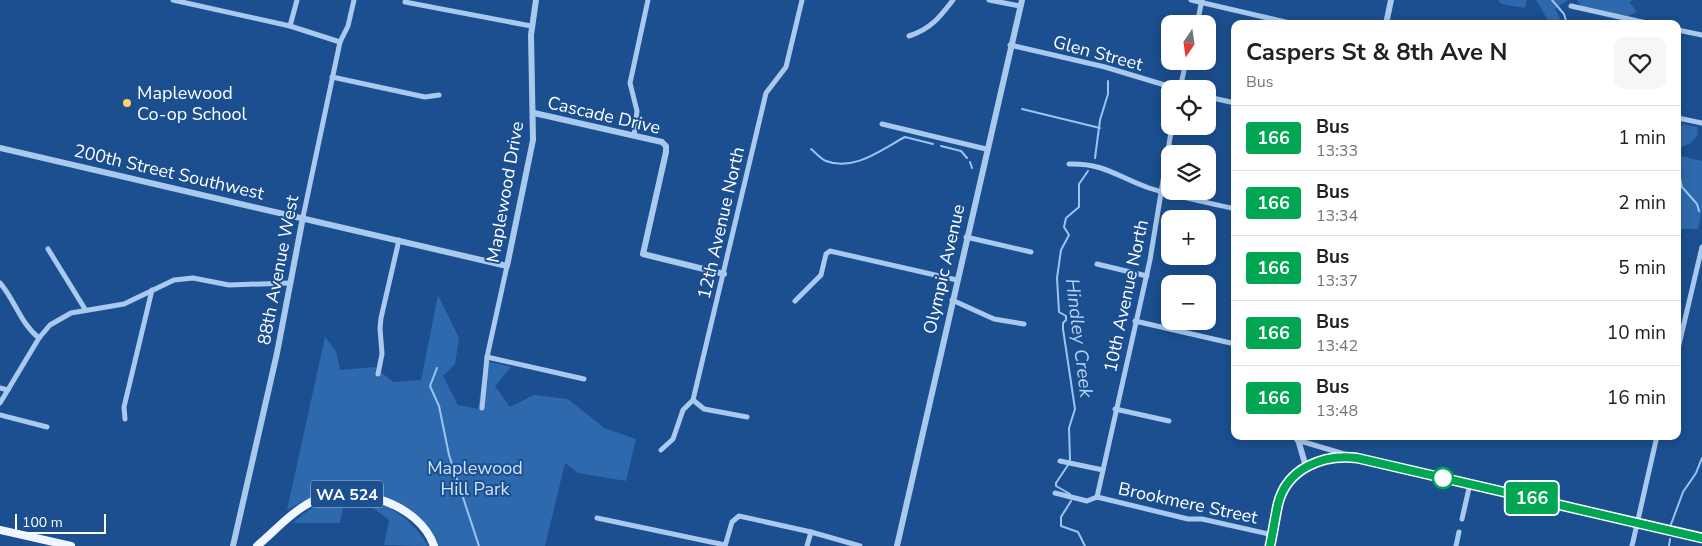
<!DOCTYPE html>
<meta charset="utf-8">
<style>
body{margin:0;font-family:"Nunito Sans",sans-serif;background:#f6f6f6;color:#202124;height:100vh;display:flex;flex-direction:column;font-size:19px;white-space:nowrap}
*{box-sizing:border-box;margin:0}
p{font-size:16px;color:#757577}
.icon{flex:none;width:28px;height:28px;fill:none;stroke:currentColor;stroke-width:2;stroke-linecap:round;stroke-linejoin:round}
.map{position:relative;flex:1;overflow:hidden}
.panel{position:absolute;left:1231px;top:20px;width:450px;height:420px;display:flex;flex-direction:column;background:#fff;border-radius:10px;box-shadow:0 2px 12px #0003}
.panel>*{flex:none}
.badge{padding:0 10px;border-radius:4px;font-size:18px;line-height:32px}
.needle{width:32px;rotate:193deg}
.fabs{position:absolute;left:1161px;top:15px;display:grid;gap:10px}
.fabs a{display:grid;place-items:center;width:55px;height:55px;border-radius:10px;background:#fff;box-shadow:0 2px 12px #0003;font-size:25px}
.scale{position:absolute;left:15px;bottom:12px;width:91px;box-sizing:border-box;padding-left:5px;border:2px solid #fff;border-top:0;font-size:14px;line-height:18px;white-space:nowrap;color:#fff;-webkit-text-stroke:4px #1b4f8f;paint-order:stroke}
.map>.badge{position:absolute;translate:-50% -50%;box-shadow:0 0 0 2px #fff}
.round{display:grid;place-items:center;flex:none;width:52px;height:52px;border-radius:10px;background:#f6f6f6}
.overview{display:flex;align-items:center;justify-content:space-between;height:85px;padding:0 15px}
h1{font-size:24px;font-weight:700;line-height:38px}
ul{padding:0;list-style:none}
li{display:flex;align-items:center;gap:15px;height:65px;padding:0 15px;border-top:1px solid #e0e0e0}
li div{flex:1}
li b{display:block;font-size:19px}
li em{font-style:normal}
li .badge{min-width:55px;font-weight:700;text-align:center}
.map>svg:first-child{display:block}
.green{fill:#2e69ad}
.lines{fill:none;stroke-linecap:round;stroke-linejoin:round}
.stream{stroke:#9cc4f0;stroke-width:2}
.minor{stroke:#a9c9ee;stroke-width:5}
.tertiary{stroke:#a9c9ee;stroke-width:6}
.primary{stroke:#f0f6ff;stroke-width:8}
.line-casing{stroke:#fff;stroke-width:11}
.line{stroke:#00a651;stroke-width:8}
.poi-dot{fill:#ffd166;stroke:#1b4f8f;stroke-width:2}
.stop-dot{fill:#fff;stroke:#00a651;stroke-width:2.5}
.labels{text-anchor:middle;stroke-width:4;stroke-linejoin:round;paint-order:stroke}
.shield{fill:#1b4f8f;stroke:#bbcadd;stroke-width:1}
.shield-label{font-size:16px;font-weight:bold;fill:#fff}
.street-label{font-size:18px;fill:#fff;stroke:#1b4f8f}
.poi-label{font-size:18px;fill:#fff;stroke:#1b4f8f;text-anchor:start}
.park-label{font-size:18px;fill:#cfe3fa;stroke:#1b4f8f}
.water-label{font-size:19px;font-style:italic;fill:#b5d3f5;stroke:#1b4f8f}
</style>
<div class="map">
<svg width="1702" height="546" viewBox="0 0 1702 546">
<rect width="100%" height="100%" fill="#1b4f8f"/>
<!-- green -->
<g class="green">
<path d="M1498,0H1527L1525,8L1501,4Z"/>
<path d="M1536,0H1568L1555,9L1563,24H1550Z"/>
<path d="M1577,0H1632L1630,3L1637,12L1628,16L1581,6Z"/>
<path d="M1683,124L1697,127L1698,135L1691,143L1679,148L1681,156L1702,161V210L1698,229H1678V129Z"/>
<path d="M438,295L459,338L455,364L443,376L458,405L478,409L485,361L511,367L495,386L510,407L534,395L568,399L604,428L636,439L626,481L578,473L565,463L545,546H437C421,500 362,482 318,495C308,498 297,505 287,510L325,337L336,351L340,370L375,367L393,382L421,380Z"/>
<path d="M339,498C378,497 408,512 428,546L384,545L389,520L370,506L344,503L340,523H293C307,509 320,503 339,498Z"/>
</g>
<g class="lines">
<!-- stream -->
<g class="stream">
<path d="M1552,0L1564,14L1567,24"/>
<path d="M1022,109L1100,128"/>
<path d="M941,146L961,151L967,158"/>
<path d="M811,149C815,152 821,159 826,161C854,172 882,149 905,137L933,144"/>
<path d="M1095,158L1100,120L1108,94V81"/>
<path d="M970,162L972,168"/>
<path d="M1678,170L1682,187L1697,204L1699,211"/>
<path d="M437,368L430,386L439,406L449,455L479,546"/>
<path d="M1070,460L1069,428L1075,409L1063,329V323L1066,320V316L1059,312L1057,278L1061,250L1069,235L1064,227L1066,218L1079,207V184L1088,171"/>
<path d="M1068,465L1056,483V486L1070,494"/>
<path d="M1071,501L1061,517V526L1078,532L1085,546"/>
<path d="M1670,527L1683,492L1696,473L1702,458"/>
<path d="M1669,546L1670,539"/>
</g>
<!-- minor -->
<g class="minor">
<path d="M173,0L290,26L340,42"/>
<path d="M989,0L1020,6"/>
<path d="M1191,0L1294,24"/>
<path d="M405,2L531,26"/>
<path d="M1571,6L1651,24"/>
<path d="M1197,24L1202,0"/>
<path d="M290,26L297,0"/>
<path d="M1678,30L1702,35"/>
<path d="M909,36C931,29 940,17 953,0"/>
<path d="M1010,45L1105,67L1178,89"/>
<path d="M332,77L425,97L439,95"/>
<path d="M1180,89L1186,61"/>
<path d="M1208,97L1235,103"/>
<path d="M1678,118L1702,123"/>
<path d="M882,124L986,149"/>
<path d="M634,136L637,111L630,83L648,0"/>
<path d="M1069,164C1105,163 1117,177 1149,188C1177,197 1206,202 1235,209"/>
<path d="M303,217L340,42L348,26L354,0"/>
<path d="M966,237L1031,252"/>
<path d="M48,249L85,309"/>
<path d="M1097,264L1147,276"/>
<path d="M0,283C15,300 20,323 39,338"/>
<path d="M952,300L994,319L1024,324"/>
<path d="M795,301L821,275L826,254L830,251L957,280"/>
<path d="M1135,321L1235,344"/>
<path d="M1678,349L1702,247"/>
<path d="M487,357L584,379"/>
<path d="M378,374L382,354L380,328L381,318L399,240"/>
<path d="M0,388L8,390"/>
<path d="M693,400L704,409L747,417"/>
<path d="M0,403L39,338L50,325L71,313L124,304L174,280L193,278L229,285L290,283"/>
<path d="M482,408L487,357L507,266"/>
<path d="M1115,409L1169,421"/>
<path d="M0,415L47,427"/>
<path d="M125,419L124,407L152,290"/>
<path d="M1297,440L1351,456"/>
<path d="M661,450L673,439L683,410L693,400L766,93L786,67L802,0"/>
<path d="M1060,461L1103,470"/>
<path d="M1055,493L1087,501L1097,497"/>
<path d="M1097,497L1150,260L1172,126"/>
<path d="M1097,497L1188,519H1202L1273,535"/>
<path d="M597,518L725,545"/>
<path d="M1462,519L1470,484"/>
<path d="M725,546L732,522L739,516L811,532L860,546"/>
<path d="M807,546L811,532"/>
<path d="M1456,546L1459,532"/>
<path d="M1632,546L1657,436"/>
</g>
<!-- tertiary -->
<g class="tertiary">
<path d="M1386,24L1391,0"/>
<path d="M534,113L662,142L666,146V152L643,254L724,274"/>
<path d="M0,148L507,266L533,140L531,35L536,0"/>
<path d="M1297,436L1306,467"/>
<path d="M233,546L277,353L303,217"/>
<path d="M897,546L1022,0"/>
</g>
<!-- primary -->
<g class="primary">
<path d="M0,530L71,546"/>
<path d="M257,546C276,530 294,509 317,499C355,484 420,504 434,546"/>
<path d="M1270,546C1273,532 1275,518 1278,504C1287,468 1323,454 1357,458L1702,538"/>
</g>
</g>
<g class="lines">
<!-- line casing -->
<g class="line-casing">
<path id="line" d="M1270,546C1273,532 1275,518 1278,504C1287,468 1323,454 1357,458L1702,538"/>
</g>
<!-- line -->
<use href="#line" class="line"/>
</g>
<!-- markers -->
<circle class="poi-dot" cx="127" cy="103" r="5"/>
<circle class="stop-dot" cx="1443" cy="478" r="10"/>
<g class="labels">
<!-- shield labels -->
<rect class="shield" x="311" y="480.5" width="72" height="27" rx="4"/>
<g class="shield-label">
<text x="347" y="500">WA 524</text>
</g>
<!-- street labels -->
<g class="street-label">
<text transform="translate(1098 53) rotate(15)" y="6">Glen Street</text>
<text transform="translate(604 115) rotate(13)" y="6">Cascade Drive</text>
<text transform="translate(169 172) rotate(13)" y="6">200th Street Southwest</text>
<text transform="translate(505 192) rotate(-80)" y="6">Maplewood Drive</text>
<text transform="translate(721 223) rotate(-77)" y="6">12th Avenue North</text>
<text transform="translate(944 269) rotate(-77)" y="6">Olympic Avenue</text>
<text transform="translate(278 270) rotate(-79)" y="6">88th Avenue West</text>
<text transform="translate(1126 296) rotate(-78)" y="6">10th Avenue North</text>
<text transform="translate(1188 503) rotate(12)" y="6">Brookmere Street</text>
</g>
<!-- poi labels -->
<g class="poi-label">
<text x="137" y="99">Maplewood<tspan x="137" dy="21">Co-op School</tspan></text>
</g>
<!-- park labels -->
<g class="park-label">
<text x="475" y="474">Maplewood<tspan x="475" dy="21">Hill Park</tspan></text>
</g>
<!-- water labels -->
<g class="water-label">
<text transform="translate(1080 338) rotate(83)" y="7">Hindley Creek</text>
</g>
</g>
</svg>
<div class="fabs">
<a><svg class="needle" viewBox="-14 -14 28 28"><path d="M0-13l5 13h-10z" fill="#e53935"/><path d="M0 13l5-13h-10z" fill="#757577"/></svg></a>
<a><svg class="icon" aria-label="locate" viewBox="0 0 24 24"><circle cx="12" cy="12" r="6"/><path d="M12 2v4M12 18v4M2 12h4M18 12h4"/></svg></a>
<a><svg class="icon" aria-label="layers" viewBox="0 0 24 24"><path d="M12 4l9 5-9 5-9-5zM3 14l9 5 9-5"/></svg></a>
<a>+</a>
<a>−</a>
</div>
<div class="scale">100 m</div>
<b class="badge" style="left:1532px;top:498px;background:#00a651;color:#fff">166</b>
<section class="panel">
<div class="overview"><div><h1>Caspers St &amp; 8th Ave N</h1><p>Bus</p></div><a class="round"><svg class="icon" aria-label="heart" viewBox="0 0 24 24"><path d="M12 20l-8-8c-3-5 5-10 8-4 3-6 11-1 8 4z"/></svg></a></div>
<ul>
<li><span class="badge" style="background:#00a651;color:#fff">166</span><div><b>Bus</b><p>13:33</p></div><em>1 min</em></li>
<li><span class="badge" style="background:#00a651;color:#fff">166</span><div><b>Bus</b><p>13:34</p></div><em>2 min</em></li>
<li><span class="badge" style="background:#00a651;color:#fff">166</span><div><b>Bus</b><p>13:37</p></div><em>5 min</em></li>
<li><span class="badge" style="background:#00a651;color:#fff">166</span><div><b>Bus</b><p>13:42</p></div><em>10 min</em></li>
<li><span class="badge" style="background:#00a651;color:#fff">166</span><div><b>Bus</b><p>13:48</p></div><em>16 min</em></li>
</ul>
</section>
</div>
